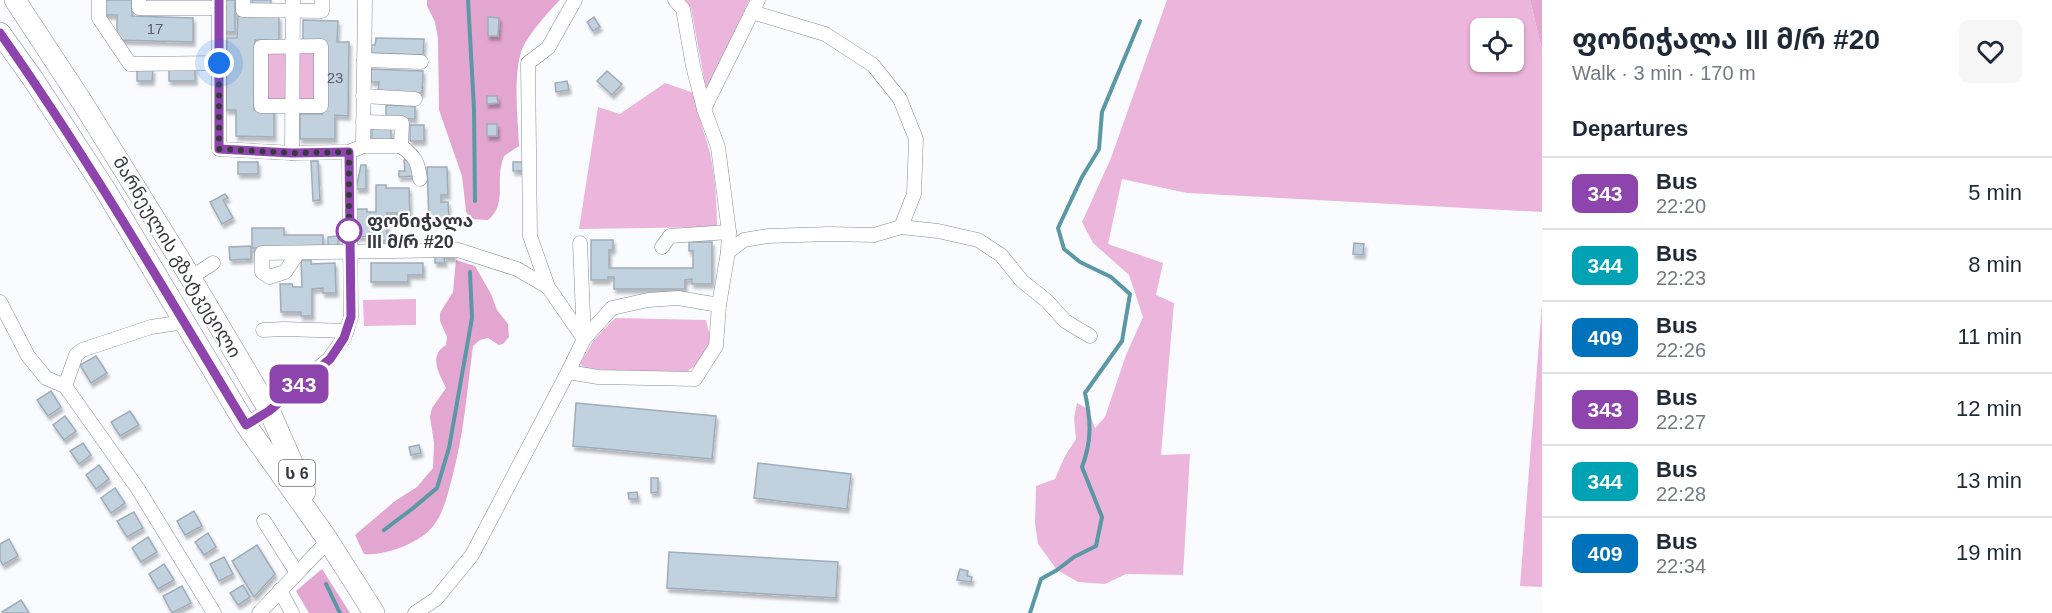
<!DOCTYPE html>
<meta charset="utf-8">
<style>
body{margin:0;font-family:Arial,"Noto Sans Georgian",sans-serif;background:#f6f6f7;color:#1f2937;height:100vh;display:flex;flex-direction:column;font-size:22px;white-space:nowrap}
*{box-sizing:border-box;margin:0}
p{font-size:20px;color:#747a83}
.icon{flex:none;width:33px;height:33px;fill:none;stroke:currentColor;stroke-width:2;stroke-linecap:round;stroke-linejoin:round}
.map{position:relative;flex:1;overflow:hidden}
.side{display:flex;flex-direction:column;background:#fff;width:510px}
.side>*{flex:none}
.badge{padding:0 12px;border-radius:9px;font-size:21px;line-height:39px}
.fabs{position:absolute;left:1470px;top:18px;display:grid;gap:12px}
.fabs a{display:grid;place-items:center;width:54px;height:54px;border-radius:9px;background:#fff;box-shadow:0 2px 4px #0004;font-size:30px}
.you{position:absolute;width:30px;height:30px;margin:-15px;border:4px solid #fff;border-radius:50%;background:#1a73e8;box-shadow:0 0 0 9px #1a73e833}
.map>.badge{position:absolute;translate:-50% -50%;box-shadow:0 0 0 3px #fff}
h2{padding:0 30px;font-size:22px;line-height:54px}
.round{display:grid;place-items:center;flex:none;width:63px;height:63px;border-radius:9px;background:#f6f6f7}
.overview{display:flex;align-items:center;justify-content:space-between;height:102px;padding:0 30px}
h1{font-size:28px;font-weight:700;line-height:45px}
ul{padding:0;list-style:none}
li{display:flex;align-items:center;gap:18px;height:72px;padding:0 30px;border-top:2px solid #e0e1e3}
li div{flex:1}
li b{display:block;font-size:22px}
li em{font-style:normal}
li .badge{min-width:66px;font-weight:700;text-align:center}
main{display:flex;flex:1;min-height:0}
.map>svg:first-child{display:block}
.green{fill:#ecb5db;fill-rule:evenodd}
.forest{fill:#e2a6d0}
.lines{fill:none;stroke-linecap:round;stroke-linejoin:round}
.stream{stroke:#5998a4;stroke-width:4}
.building{fill:#c2d1de;stroke:#9eadb9;stroke-width:1.5;filter:url(#shadow)}
.minor-casing{stroke:#888c9c;stroke-width:15}
.highway-casing{stroke:#888c9c;stroke-width:22}
.minor{stroke:#fff;stroke-width:14}
.highway{stroke:#fff;stroke-width:21}
.line-casing{stroke:#fff;stroke-width:14}
.line{stroke:#8e44ad;stroke-width:9}
.walk{stroke:#383940;stroke-width:6;stroke-dasharray:0 10.8}
.stop-dot{fill:#fff;stroke:#8e44ad;stroke-width:3}
.labels{text-anchor:middle;stroke-width:4.5;stroke-linejoin:round;paint-order:stroke}
.number-label{font-size:15px;fill:#5a5f68}
.shield{fill:#fff;stroke:#747479;stroke-width:1.5}
.shield-label{font-size:16px;font-weight:bold;fill:#383940}
.stop-label{font-size:18px;font-weight:bold;fill:#383940;stroke:#fff;text-anchor:start}
.street-label{font-size:18px;fill:#383940;stroke:#fff}
</style>
<main>
<div class="map">
<svg width="1542" height="613" viewBox="0 0 1542 613">
<defs>
<filter id="shadow"><feDropShadow dx="2" dy="4" stdDeviation="1.5" flood-color="#0004"/></filter>
</defs>
<rect width="100%" height="100%" fill="#fafbff"/>
<!-- green -->
<g class="green">
<path d="M684,0H749L707,94L691,8Z"/>
<path d="M1167,0H1530L1542,50V212L1187,193L1122,179L1108,244L1163,263L1156,295L1174,303L1161,455L1190,454L1183,575L1126,574L1105,584L1078,582L1057,570L1038,544L1035,523L1036,486L1055,479L1065,456L1076,439L1074,418L1077,403L1088,409L1095,428L1105,417L1126,355L1143,317L1129,275L1093,243L1082,222L1111,158ZM1480,28H1514V62H1480Z"/>
<path d="M264,50L317,51V103L263,102Z"/>
<path d="M665,83L697,94C696,114 705,133 710,153C715,177 717,202 717,227L579,229L598,107L620,114Z"/>
<path d="M416,299V325L364,326L363,300Z"/>
<path d="M1542,304V587L1520,586Z"/>
<path d="M615,318L706,320L712,345L703,360L685,373L586,369L580,364L593,341Z"/>
</g>
<!-- forest -->
<g class="forest">
<path d="M427,0H560C548,12 526,37 521,52C513,80 518,118 519,146L504,156C502,162 500,169 500,175C499,192 503,208 488,220L470,219L466,211L462,176L439,110L438,39L435,22L427,6Z"/>
<path d="M1530,0H1542V50Z"/>
<path d="M456,260L475,266L491,294L497,310L508,324L509,337L503,344L499,345L488,338L480,340L473,346C467,391 464,434 452,478C448,493 444,512 434,525C421,543 385,556 364,554L355,535L395,501L417,487L433,468L434,443L430,417L432,408L446,388C439,373 428,356 446,345L447,337L440,321V313L453,292Z"/>
<path d="M322,569L350,613H309L296,591Z"/>
</g>
<g class="lines">
<!-- stream -->
<g class="stream">
<path d="M468,0L474,109L475,201"/>
<path d="M384,530L412,509L437,488L449,448L472,318L470,272"/>
<path d="M326,584L340,613"/>
<path d="M1030,613L1041,579L1057,570L1074,557L1096,546L1102,517L1082,467C1092,441 1091,420 1085,393L1122,341L1130,294L1111,277L1080,262L1064,249L1058,228L1082,177L1099,149L1102,112L1140,21"/>
</g>
</g>
<!-- building -->
<g class="building">
<path d="M104,0H132V16L193,18V42L117,40V15H103Z"/>
<rect x="222" y="0" width="13" height="32"/>
<path d="M252,0H271V5L252,6Z"/>
<path d="M238,16L279,17V40H255L254,110H274V137L236,136V110H226L227,38H237Z"/>
<path d="M488,17L499,18L498,36H488Z"/>
<path d="M594,17L600,27L593,31L587,22Z"/>
<path d="M303,20L338,21L337,42H349L348,116L335,115V139H300V114H322L323,42H303Z"/>
<path d="M376,38L424,39L423,55L371,53V45H375Z"/>
<path d="M169,67L195,68V81H169Z"/>
<path d="M371,69L423,71L422,93L378,92L379,82H371Z"/>
<path d="M137,70H153L152,81H137Z"/>
<path d="M607,71L622,84L612,95L597,81Z"/>
<path d="M567,81L569,90L556,92L555,83Z"/>
<path d="M487,96H497L498,103L487,104Z"/>
<path d="M386,105L415,106V119L386,118Z"/>
<rect x="487" y="124" width="10" height="12"/>
<rect x="410" y="125" width="14" height="16"/>
<rect x="372" y="129" width="19" height="12"/>
<path d="M404,160H414L415,176L399,177V171H405Z"/>
<path d="M311,161H318L320,200L313,201Z"/>
<rect x="238" y="162" width="20" height="12"/>
<rect x="513" y="162" width="12" height="9"/>
<path d="M361,165H366V189H356Z"/>
<path d="M427,167H447L448,195H441V202H448L449,219L429,220Z"/>
<path d="M376,185H386V188H409L410,217L397,218V213H387V241H376V236L355,237V209H367V212H376Z"/>
<path d="M225,194L228,198L223,200L233,218L222,224L210,202Z"/>
<path d="M252,228H284V235H323V247L252,248Z"/>
<path d="M338,236V249H328V237Z"/>
<path d="M591,240H613V250H609V268H693V251H689V242H712V284H692V279L685,280V289H614V277H608V280H591Z"/>
<path d="M1354,243L1364,244L1363,255L1353,254Z"/>
<path d="M251,246V259L230,260L229,247Z"/>
<path d="M435,253H454V258H444L445,263H435Z"/>
<path d="M301,260H311V264L335,263L336,293H323V288L312,289V316H301V312H281L280,284H292L293,287H302Z"/>
<path d="M371,263H423V275H408V282H371Z"/>
<path d="M96,356L107,373L91,383L80,365Z"/>
<path d="M51,391L61,407L48,416L37,400Z"/>
<path d="M576,403L716,416L712,459L573,446Z"/>
<path d="M130,411L139,425L120,436L111,422Z"/>
<path d="M65,416L76,431L64,440L53,425Z"/>
<path d="M83,443L91,455L79,464L70,451Z"/>
<path d="M419,445L421,453L411,455L409,447Z"/>
<path d="M758,463L851,474L847,509L754,498Z"/>
<path d="M99,465L109,479L96,489L86,475Z"/>
<path d="M651,478H658V492L651,493Z"/>
<path d="M115,488L125,503L111,513L101,498Z"/>
<path d="M637,492L638,499H629L628,493Z"/>
<path d="M194,511L202,526L185,535L177,521Z"/>
<path d="M134,512L143,528L127,537L117,521Z"/>
<path d="M208,533L216,547L204,555L195,542Z"/>
<path d="M148,537L157,552L141,562L132,548Z"/>
<path d="M9,539L18,556L3,565L0,560V544Z"/>
<path d="M257,545L275,574L254,597L232,561Z"/>
<path d="M669,552L838,562L836,598L667,588Z"/>
<path d="M224,557L233,574L219,581L210,564Z"/>
<path d="M164,564L174,580L158,589L149,574Z"/>
<path d="M960,569L968,571L967,576L972,577L971,582L957,580Z"/>
<path d="M243,585L250,597L238,605L230,593Z"/>
<path d="M182,586L191,603L172,613L163,596Z"/>
<path d="M21,600L29,613H3L2,612Z"/>
</g>
<g class="lines">
<!-- minor casing -->
<g class="minor-casing">
<g id="minor">
<path d="M99,0V18L130,64L219,63"/>
<path d="M139,0V8H219"/>
<path d="M219,0V149L292,153L349,152L363,146H401L402,123L363,122"/>
<path d="M243,0V10L322,11V0"/>
<path d="M575,0L548,48L528,63L530,236L548,287L584,339"/>
<path d="M752,12L825,34L873,65L900,99L916,139L914,194L901,227"/>
<path d="M321,46V106H261V47Z"/>
<path d="M364,60L421,62"/>
<path d="M363,96L415,99"/>
<path d="M704,109L758,0"/>
<path d="M363,146L365,0"/>
<path d="M401,146C415,157 418,161 420,179"/>
<path d="M292,153L293,0"/>
<path d="M580,243L584,339"/>
<path d="M662,247L670,236L729,232"/>
<path d="M728,252L744,240L768,236L829,234L874,235L901,227L938,231L978,240L1001,255L1022,281L1047,301L1065,321L1090,336"/>
<path d="M298,253L285,272L269,277L262,272V253L458,250L517,269L548,287"/>
<path d="M190,278L213,263"/>
<path d="M0,302L28,356L46,378L65,386L138,489L214,613"/>
<path d="M263,330L284,329L347,331"/>
<path d="M568,372L584,339L612,308L648,300L678,298L719,305"/>
<path d="M65,386L76,355L82,350L151,327L184,322"/>
<path d="M246,425L269,410L329,359L344,338L351,317L349,152"/>
<path d="M264,521L297,573"/>
<path d="M280,590L292,613"/>
<path d="M259,613L328,541"/>
<path d="M415,613L436,599L472,555L568,372L598,377L695,379L716,346L719,305L728,252L729,232L718,147L704,109L693,66L683,9L675,0"/>
</g>
</g>
<!-- highway casing -->
<g class="highway-casing">
<g id="highway">
<path d="M15,0L82,102L177,255L269,410L305,492"/>
<path d="M0,33L33,79L106,191L246,425L325,536L374,613"/>
</g>
</g>
<!-- minor -->
<use href="#minor" class="minor"/>
<!-- highway -->
<use href="#highway" class="highway"/>
</g>
<g class="lines">
<!-- line casing -->
<g class="line-casing">
<path id="line" d="M0,33C89,159 166,293 246,425L269,411L330,359L344,338L351,317L349,152L292,153L219,149V0"/>
</g>
<!-- line -->
<use href="#line" class="line"/>
<!-- walk -->
<path class="walk" d="M219,63V149L292,153L349,152V236V231"/>
</g>
<!-- markers -->
<circle class="stop-dot" cx="349" cy="231" r="12"/>
<g class="labels">
<!-- number labels -->
<g class="number-label">
<text x="155" y="34">17</text>
<text x="335" y="83">23</text>
</g>
<!-- shield labels -->
<rect class="shield" x="279" y="460" width="36" height="26" rx="4.5"/>
<g class="shield-label">
<text x="297" y="479">ს 6</text>
</g>
<!-- stop labels -->
<g class="stop-label">
<text x="367" y="227">ფონიჭალა<tspan x="367" dy="21">III მ/რ #20</tspan></text>
</g>
<!-- street labels -->
<g class="street-label">
<text transform="translate(177 257) rotate(59)" y="6">მარნეულის გზატკეცილი</text>
</g>
</g>
</svg>
<div class="fabs">
<a><svg class="icon" aria-label="locate" viewBox="0 0 24 24"><circle cx="12" cy="12" r="6"/><path d="M12 2v4M12 18v4M2 12h4M18 12h4"/></svg></a>
</div>
<div class="you" style="left:219px;top:63px"></div>
<b class="badge" style="left:299px;top:384px;background:#8e44ad;color:#fff">343</b>
</div>
<section class="side">
<div class="overview"><div><h1>ფონიჭალა III მ/რ #20</h1><p>Walk · 3 min · 170 m</p></div><a class="round"><svg class="icon" aria-label="heart" viewBox="0 0 24 24"><path d="M12 20l-8-8c-3-5 5-10 8-4 3-6 11-1 8 4z"/></svg></a></div>
<h2>Departures</h2>
<ul>
<li><span class="badge" style="background:#8e44ad;color:#fff">343</span><div><b>Bus</b><p>22:20</p></div><em>5 min</em></li>
<li><span class="badge" style="background:#00a3b4;color:#fff">344</span><div><b>Bus</b><p>22:23</p></div><em>8 min</em></li>
<li><span class="badge" style="background:#0072bc;color:#fff">409</span><div><b>Bus</b><p>22:26</p></div><em>11 min</em></li>
<li><span class="badge" style="background:#8e44ad;color:#fff">343</span><div><b>Bus</b><p>22:27</p></div><em>12 min</em></li>
<li><span class="badge" style="background:#00a3b4;color:#fff">344</span><div><b>Bus</b><p>22:28</p></div><em>13 min</em></li>
<li><span class="badge" style="background:#0072bc;color:#fff">409</span><div><b>Bus</b><p>22:34</p></div><em>19 min</em></li>
</ul>
</section>
</main>
